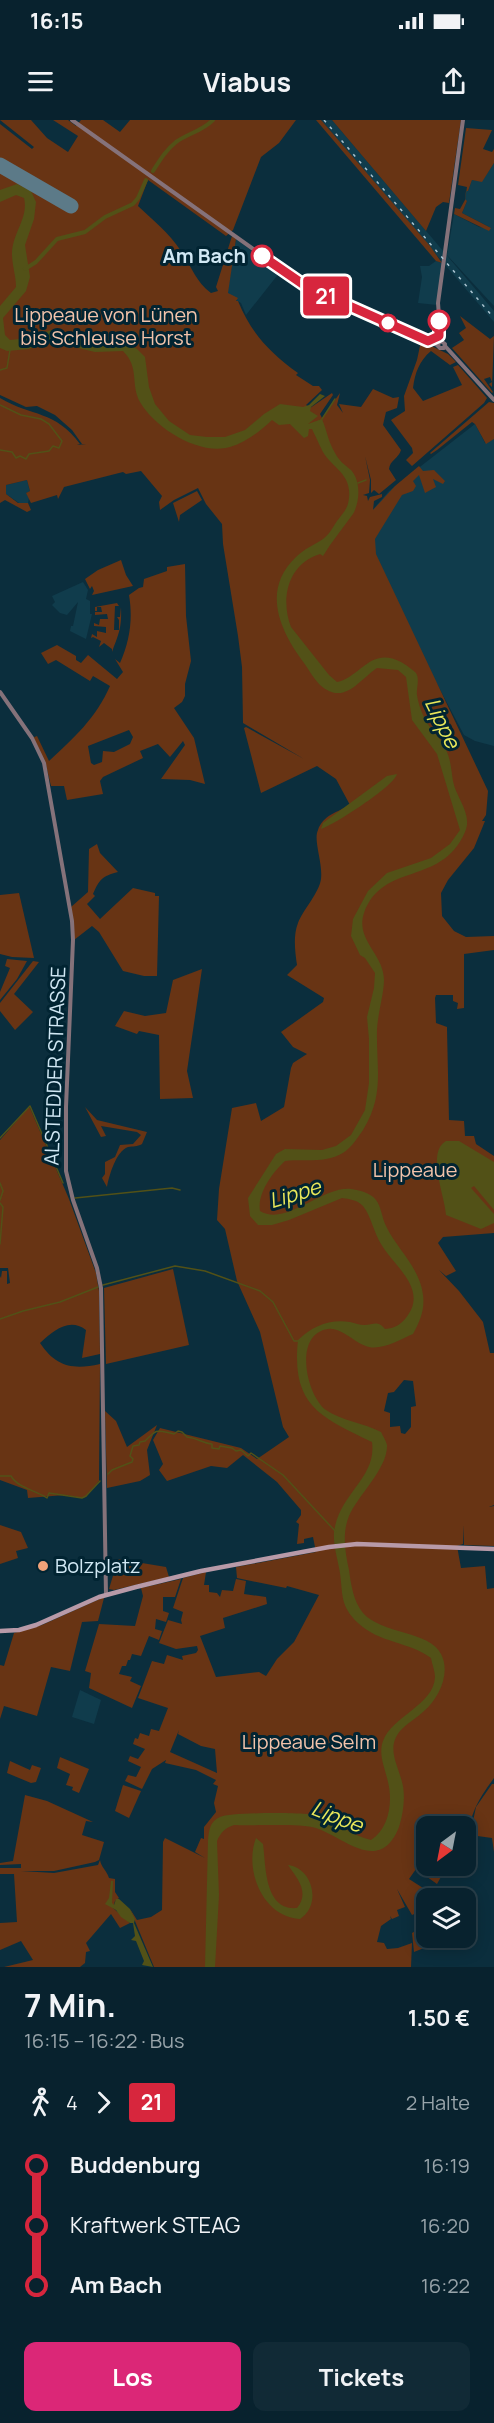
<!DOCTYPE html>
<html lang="de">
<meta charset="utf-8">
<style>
body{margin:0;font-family:Manrope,sans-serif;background:#112a36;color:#f1f3f6;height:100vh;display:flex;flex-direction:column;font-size:22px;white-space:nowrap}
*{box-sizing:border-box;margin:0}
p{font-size:20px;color:#98a4aa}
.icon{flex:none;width:33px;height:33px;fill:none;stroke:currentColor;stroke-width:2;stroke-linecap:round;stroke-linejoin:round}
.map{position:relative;height:1847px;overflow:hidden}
.side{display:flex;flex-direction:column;background:#08222e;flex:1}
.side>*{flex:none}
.badge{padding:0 12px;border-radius:4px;font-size:21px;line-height:39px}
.needle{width:39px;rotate:212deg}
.buttons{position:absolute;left:416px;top:1696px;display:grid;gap:12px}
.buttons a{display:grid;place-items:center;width:60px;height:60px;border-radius:12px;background:#08222e;box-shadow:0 3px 15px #0003,0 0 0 2px #293f4a;font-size:30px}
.map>.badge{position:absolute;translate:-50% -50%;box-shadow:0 0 0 3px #fff}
.legs{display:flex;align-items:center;gap:9px;height:66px;padding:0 24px;font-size:20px}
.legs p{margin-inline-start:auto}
.overview{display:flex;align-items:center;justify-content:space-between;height:102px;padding:0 24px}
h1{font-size:33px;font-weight:700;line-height:45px}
.action{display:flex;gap:12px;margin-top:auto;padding:12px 24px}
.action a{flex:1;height:69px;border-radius:12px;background:#db2777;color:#fff;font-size:24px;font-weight:700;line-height:69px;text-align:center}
.action a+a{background:#112a36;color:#f1f3f6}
ul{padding:0 24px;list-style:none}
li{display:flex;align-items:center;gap:21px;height:60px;font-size:22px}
li i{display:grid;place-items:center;width:9px;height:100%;margin:0 8px;background:currentColor}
li i::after{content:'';width:15px;height:15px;margin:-8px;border:4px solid;border-radius:50%;background:#08222e}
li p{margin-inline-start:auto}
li:first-child i{background:linear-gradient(#0000 50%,currentColor 0)}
li:last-child i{background:linear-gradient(currentColor 50%,#0000 0)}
.status{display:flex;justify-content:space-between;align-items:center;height:42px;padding:0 30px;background:#08222e;direction:ltr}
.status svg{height:16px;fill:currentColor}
header{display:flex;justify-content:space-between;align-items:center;height:78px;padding:0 24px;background:#08222e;font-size:27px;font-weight:700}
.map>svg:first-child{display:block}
.built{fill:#103c4c}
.green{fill:#683414;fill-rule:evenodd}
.water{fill:#525117}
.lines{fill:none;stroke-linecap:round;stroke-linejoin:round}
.stream{stroke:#525117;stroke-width:1.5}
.river{stroke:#525117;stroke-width:4}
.runway{stroke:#5c7a88;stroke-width:15}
.tertiary{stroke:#85727a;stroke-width:4}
.secondary{stroke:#b89aa8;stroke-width:4.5}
.rail{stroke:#acc5d2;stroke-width:1.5;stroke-dasharray:3 6;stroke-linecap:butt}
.line-1-casing{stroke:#fff;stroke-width:14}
.line-1{stroke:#d7263d;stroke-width:9}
.stop-1-dot{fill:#fff;stroke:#d7263d;stroke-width:3}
.poi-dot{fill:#f0a279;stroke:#012432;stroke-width:2}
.labels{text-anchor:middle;stroke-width:6;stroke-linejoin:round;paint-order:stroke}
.stop-label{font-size:20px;font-weight:bold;fill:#d1e8f4;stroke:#012432;text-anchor:end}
.park-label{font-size:20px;fill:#f2c3aa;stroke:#012432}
.street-label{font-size:20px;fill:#d1e8f4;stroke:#012432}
.poi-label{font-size:20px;fill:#d1e8f4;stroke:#012432;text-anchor:start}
.water-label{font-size:21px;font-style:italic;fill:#e9e75a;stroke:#012432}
</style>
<div class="status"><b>16:15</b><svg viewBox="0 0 49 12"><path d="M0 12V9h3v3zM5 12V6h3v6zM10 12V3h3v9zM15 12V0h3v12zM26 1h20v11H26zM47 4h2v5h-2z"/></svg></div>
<header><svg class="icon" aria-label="menu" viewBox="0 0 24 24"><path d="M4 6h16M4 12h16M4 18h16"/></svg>Viabus<svg class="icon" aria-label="share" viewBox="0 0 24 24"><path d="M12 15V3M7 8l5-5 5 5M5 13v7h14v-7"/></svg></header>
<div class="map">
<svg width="494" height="1847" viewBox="0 0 494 1847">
<rect width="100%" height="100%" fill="#0b2e3d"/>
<!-- built -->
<g class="built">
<path d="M321,0H332L494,191V202Z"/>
<path d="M494,43V186L447,135L454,94L479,107L491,108L462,93L467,81L465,80L466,71H468L472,60L482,61Z"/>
<path d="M236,119L280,152L246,195L241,183L227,175Z"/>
<path d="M436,141L442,143L437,185L418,183L422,157L420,146H429Z"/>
<path d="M475,304L485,323L494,319V626L475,621L464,615L427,545L373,433L370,393L389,371Z"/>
<path d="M27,360L30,371L26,373L29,378L28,383H19L6,374V365Z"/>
<path d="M83,462L88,470L86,479L90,481V494H92L86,519L70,511L71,506H73L78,482L67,495L60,493L52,485L55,482L52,476Z"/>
<path d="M80,1570L101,1580L94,1604L72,1597Z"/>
</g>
<!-- green -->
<g class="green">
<path d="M0,0H31L47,18L68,32L78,16L53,0H68L76,6L81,0H103L120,12L130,0H296L279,23L261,37L233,110L226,116L148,60L138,86C153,100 169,113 181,131C192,147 195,161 211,173L218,171L216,167L232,116L236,119L228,173L238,178L236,181H238C251,213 270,233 298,253L296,255L313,266H319L322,270L306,285L310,288L332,273L333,275L320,294L322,298L340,273L337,285L343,293L339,284L361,287L373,269L393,278L399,277L397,288L386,292L383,305L401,330C399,338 390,340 389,349L396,360L379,374L374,370L371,373V360L365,336L370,360L369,373L363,375L367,376L368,381L370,377L382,374V377L374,381L373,390L395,366L419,346L423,351L434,350L445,361L443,364L433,359L436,367L425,373L419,355L413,361L416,366L413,371L402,375L375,419L376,434L488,671L486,695L482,701H485L474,728L448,760L441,773L442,796L454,811L466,817L494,816V830L464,834V888L457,889L458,883L453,881V875H436L435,878L436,903L447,907V909L449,1000L464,1001L465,1016H474L476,1024L494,1036V1113L443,1117L438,1123L456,1151L446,1156L439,1150L459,1171L483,1202L490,1233H494V1385L489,1387L494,1386V1426L464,1425V1405L463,1424L457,1426L461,1448L485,1446L487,1469L494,1468V1658C475,1684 471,1694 465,1726V1707H426V1746H447L437,1764L416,1749L409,1759L423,1768L434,1779H426V1789L412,1795L397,1769L405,1787L397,1790L399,1796L392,1799L390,1796L391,1799L381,1806L377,1822L384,1823L387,1829L398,1828L412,1823L411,1847H154L130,1789L137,1800L151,1797L162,1790L163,1722L165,1718L205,1738L195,1732L201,1718L204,1719V1707L216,1692L214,1683L218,1666L213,1664L216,1660L196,1650L165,1643L166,1640L152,1649L142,1669L125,1661L128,1655L136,1657L141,1647L128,1641L130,1636L138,1639L145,1629L133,1624L135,1618L138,1619L140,1613L149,1616L151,1609L159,1611L168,1588L138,1578L152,1541L164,1544L167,1535L183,1540L182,1536L196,1533L198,1530L197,1526L176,1529L159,1523L168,1500L182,1504L181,1500L183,1492L173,1488L183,1458L206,1452L204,1465H209V1472L217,1473L220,1477L222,1470L233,1471L236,1459L246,1461L244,1474L266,1477L267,1484L223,1498L225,1508L200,1516L216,1557L259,1552L266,1556L277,1539L294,1522L319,1475L287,1466L286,1468L237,1458L236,1447L316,1432L313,1417L304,1419V1423L297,1424L299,1404L296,1402L301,1395V1390L277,1362L243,1335L227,1348L211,1346L167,1361L159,1350L163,1344L153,1320L160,1308L241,1328L257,1339L289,1317L283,1307L260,1212L237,1161L225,1109L217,1100L219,1069L232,988L256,983L261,1001L284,987L291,948L293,943L307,934L293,927L281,912L323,882L324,878L287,855L297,845C295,831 293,816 298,803C303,790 319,773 321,759C323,743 313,720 318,710C323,695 338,692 350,685L336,659L317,646L261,673L244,608L246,607L304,639L243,603L242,547L238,516L223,424L222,404L206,384L198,368L174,380L160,390L159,382L162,376L141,351L126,354L123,352L64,367L58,379L57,375L31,383L26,373L30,371L27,360L6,365V374L18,383H28L31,390L27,392L5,380L0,383V278C32,297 55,290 80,324L77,325L86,324H82L72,310L55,295L37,286L26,287L0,275V4L32,29L34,27ZM404,1260L413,1261L416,1286L411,1287V1307L405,1314L401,1313L400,1306L390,1307V1293L384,1291L388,1273L394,1272ZM179,1610L178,1614L201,1626L215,1629L217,1653L170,1632Z"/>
<path d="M316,0H321L430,126L442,143L436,141Z"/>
<path d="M332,0H461L449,83L443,82L436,87L426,111Z"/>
<path d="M466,8L492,10L483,29L492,32L494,29V43L482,62L472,60L468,71H466L465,79L467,81L462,93L491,108L489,111L454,94L455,88L460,89L465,80L467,67L458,65Z"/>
<path d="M460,196L490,219L494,216L492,267L489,264L492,262L490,257L484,259L493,272L492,273L452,228L464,220L459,213L466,208Z"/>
<path d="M421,221L448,234L456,242L450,245L431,231C419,241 415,253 413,268L423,281L462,265L453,247L458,245L487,278L484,283L412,346L406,340L413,333L412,328L391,300L405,291L404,276L417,240Z"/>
<path d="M489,282L494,283V319L486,324L475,304L472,302L437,330L431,334L430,333Z"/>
<path d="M197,371L202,380L180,395L179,402L173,383Z"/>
<path d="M121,440L126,455L133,466L92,475L94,471L92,466L90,469L85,459L98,450Z"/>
<path d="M185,444L186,496L191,541L185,564V576L182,582L174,588L194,618L205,664L190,660L161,659L185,625L183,621L170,637L158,624L140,631L143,638L103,657L100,661L103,674L67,680L64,666H51L45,641L32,618L37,616L49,641C74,618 96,598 110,566L93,556L90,561L56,540L48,544L41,533L57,525L76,536V540L81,543L88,535L117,559L123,552L115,539L120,543C130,520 133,499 129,475L139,468L143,467L144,459L167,451V447ZM129,610L133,617L130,624L114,632L103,631L102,642L94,645L91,643L88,626Z"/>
<path d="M117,483L119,486H115L114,510H119V500L117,497H120L121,487C122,509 118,515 112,532V529L104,523L99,527L101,521L93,517L91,518L92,514L97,517V511L106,513V507L94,506V503L99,505L100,499H108L107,494L95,495V492H102L101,487H97V491H95V487Z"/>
<path d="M97,724L100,733L118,752C102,756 99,760 93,774L95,776L87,784L100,799L133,768L155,773V776H159L157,856H144L123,851L99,812L92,806L74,820L71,787L88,772L89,729Z"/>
<path d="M19,773L34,838L12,837L0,834V775Z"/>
<path d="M7,839L27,841L17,859L0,880V872L10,848L5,846Z"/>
<path d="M33,841L39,842L14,874L33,892L15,910L0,891V883Z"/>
<path d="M202,849L187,951L193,978L160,979L159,915L139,911L137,914L115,906L124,891L145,896L166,893L173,860Z"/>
<path d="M85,987L97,1000L147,1012L142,1024C137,1027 133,1026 128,1027C116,1031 109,1056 107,1067L102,1058L105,1054V1042L115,1037L120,1025L133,1024L141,1015L137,1012L101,1006L106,1016L101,1017Z"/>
<path d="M28,988H30L69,1079L96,1153L99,1171L100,1234L82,1238L86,1210C69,1197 53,1211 40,1223C56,1247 73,1250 100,1244L99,1361L86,1377L82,1378L65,1375L28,1378L27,1370L0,1360V1156L1,1158L2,1151H7V1164L10,1163L8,1148H0V1020Z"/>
<path d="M173,1149L189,1225L106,1244L104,1168Z"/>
<path d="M105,1291L116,1301L127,1327L157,1305L147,1330L150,1355L140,1361L107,1368Z"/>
<path d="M0,1405L21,1412L28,1428L16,1431L18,1438L0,1444Z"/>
<path d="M118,1439L166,1447L169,1457L114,1470L109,1469Z"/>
<path d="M181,1459L175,1477H163V1491L169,1493L166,1502L156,1499L155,1509L162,1511L159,1520L149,1516L141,1536L132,1534L130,1540H128L126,1546H122L119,1554L132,1557L130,1561L141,1566L132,1588L89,1568L91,1553L85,1551L99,1504L135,1506L143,1476L141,1468Z"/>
<path d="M102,1478H104L98,1501L82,1502L70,1551L51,1547L37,1596L4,1586L0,1599V1545L4,1546L14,1513L42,1505Z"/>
<path d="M60,1637L89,1649L79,1673L72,1670L73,1667L66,1665L70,1654L57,1648Z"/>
<path d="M10,1641L30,1650L32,1645L41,1648L36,1662L31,1663L7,1653Z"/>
<path d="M492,1664H494V1732L492,1718L470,1715L476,1687Z"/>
<path d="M123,1665L141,1671L129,1698L115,1691Z"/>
<path d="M25,1675L47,1681L93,1702L86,1701L82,1715L104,1722L99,1740L95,1742L54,1751H21L54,1753L98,1745L100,1740C101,1747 107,1751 109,1758L115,1759V1772L119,1778L115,1781L113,1788L130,1803L120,1808L111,1794L86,1823L90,1831L86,1832L85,1843L80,1847H4L33,1840L21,1821L0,1830V1803L17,1802L14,1754H0V1748H21V1744L0,1745V1743L13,1741Z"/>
<path d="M426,1805V1818H449L414,1832L412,1813Z"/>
</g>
<!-- water -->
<g class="water">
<path d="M17,64L31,71L36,82L34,99L25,125L30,157L26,171L3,198L5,215L10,220L30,218L51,210L93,219L123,221L137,229L145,237L149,267L155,284L169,301L190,315L207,317H225L245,310L264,294L280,284L303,287L309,285L320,274L325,276L311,287L310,291L318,296L308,304L322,299C327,311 328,321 335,333C339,341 345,345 351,350C361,361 360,382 353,394C343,408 332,421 323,436L320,434C288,444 280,478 291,507L329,555L337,562C360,558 370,526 401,542C405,544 413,550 416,553C420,559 416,569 417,575C418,582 421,591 424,597C429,609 439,615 444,626C451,638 451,649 453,661C456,678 473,694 465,712C441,767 383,741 364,793C355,820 384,834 384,860C384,873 378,893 377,909C376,948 385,974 363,1010C356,1020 350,1030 339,1035C323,1043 302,1039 285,1041C273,1052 257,1073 260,1091C286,1107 322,1066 351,1069C359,1070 371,1073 376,1080C381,1086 382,1098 386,1106C397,1129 420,1148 423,1175C425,1190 420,1201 413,1214C401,1219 383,1230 369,1227C355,1224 342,1207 328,1209C293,1214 306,1275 326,1290C342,1301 364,1303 381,1312C383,1316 386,1321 387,1325C388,1348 358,1375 349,1396C342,1413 345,1432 349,1450C351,1464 353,1481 363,1493C381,1514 430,1511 441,1534C451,1553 439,1578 424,1591C417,1598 407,1603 400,1611C386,1628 398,1645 402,1662C406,1675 403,1695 399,1707C380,1755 345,1718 316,1708C301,1703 253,1706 234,1705C225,1708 221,1712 217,1721L219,1775L215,1847H205L208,1720C209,1710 210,1701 220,1697C231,1692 309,1692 321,1696C339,1703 352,1716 371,1720C389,1709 393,1682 388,1662C385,1648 378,1635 383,1621C392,1596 434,1585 435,1557C435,1551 432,1544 431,1538C410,1522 379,1523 358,1503C340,1486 343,1475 340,1453C338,1440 333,1426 334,1412C339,1373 377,1358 372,1322C321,1297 291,1286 298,1220C313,1206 329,1199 350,1202C355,1203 360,1205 364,1205C374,1205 377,1200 385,1209C396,1208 402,1204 408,1195C427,1168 393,1145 381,1124C374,1113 371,1096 363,1086C357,1080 350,1079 342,1078L289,1100L272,1105H258L250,1096L248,1078L276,1034L285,1029L322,1030L336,1026L351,1015L365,990L369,963V919L367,897L374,868L375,853L365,838L360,835L351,816L353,799L368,771L387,753L431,738L450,724L460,710L437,634L412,600L406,557L398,550L377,548C358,561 344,586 320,565C314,559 309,550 304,543C280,511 261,470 296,437C304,429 314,425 323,419C329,415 333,407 337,401C343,393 348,389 349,378C352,352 329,347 321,328C319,324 315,315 312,309H309L308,316L304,318L290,304L279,305L272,300C260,311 247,322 230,327C199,336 155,308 140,282C130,264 140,248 123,231L95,232L48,221L29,229L7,231L0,228V186L16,167C16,156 12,145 12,134C12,113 29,98 24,78L16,75L0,82V70Z"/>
<path d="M397,654C393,667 335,704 321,709L323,703L387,656Z"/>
<path d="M446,1021H459L494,1042V1090L474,1066L471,1068L494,1094V1103L481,1109L446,1095C445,1076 426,1032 446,1021Z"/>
<path d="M256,1718L263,1724C266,1745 264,1791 297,1788C310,1772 297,1758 288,1745C313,1748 322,1785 300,1799C262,1797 244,1749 256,1718Z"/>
<path d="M111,1761H113L112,1783L114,1785L116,1779H119L130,1789L135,1799L134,1803L153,1847L142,1845L144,1841L136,1821L131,1820L135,1816L133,1803H130L121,1797L116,1790L105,1784L109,1778Z"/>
</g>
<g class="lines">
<!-- stream -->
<g class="stream">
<path d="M0,250L7,248L10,230"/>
<path d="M0,285L21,295L41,299L49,304L62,321L59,328L53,326L49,331L29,334L26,339L20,336L16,338L12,332L0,330"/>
<path d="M322,299L335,279"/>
<path d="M358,363L366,360"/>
<path d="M0,1018L30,986L63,1063"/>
<path d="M0,1063L3,1071L0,1080"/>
<path d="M75,1078L172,1068L180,1070"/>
<path d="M0,1083L3,1087L0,1124"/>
<path d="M103,1165L175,1146L205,1151L260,1171L273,1182L294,1221H299"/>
<path d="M0,1199L23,1191L60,1182L98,1167"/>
<path d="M108,1354L112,1350L132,1342L133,1339L130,1336L133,1326L139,1325L140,1322L145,1321C158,1308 156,1310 174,1314L178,1311L182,1312L187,1317C197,1318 202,1323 212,1324V1328L219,1329L220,1326L232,1328L236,1331L241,1330L248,1336L251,1333L283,1355L336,1412"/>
<path d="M0,1356H11C18,1368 35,1370 47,1378L49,1373L82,1378L86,1376L100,1361"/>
</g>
<!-- river -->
<g class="river">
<path d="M153,51C160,40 165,31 176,22C189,13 202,11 213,0"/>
<path d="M25,149L36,142L57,119L85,112L105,97L133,84L138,78L146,60"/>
</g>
<!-- runway -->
<path class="runway" d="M0,45L71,86"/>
<!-- tertiary -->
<g class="tertiary">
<path d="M72,0L298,161L437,225L440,228H444L445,224L441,221L437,225"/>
<path d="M441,221L438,183L463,0"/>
<path d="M445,226L494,280"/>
<path d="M0,572L32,618L44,643L72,801L73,820L66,987V1051L73,1080L97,1148L101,1168L106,1475"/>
</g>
<!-- secondary -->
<path class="secondary" d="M0,1511L19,1510L36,1505L99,1477L136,1467L201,1451L329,1427L357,1424L494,1429"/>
<!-- rail -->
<path class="rail" d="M324,0L494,198"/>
</g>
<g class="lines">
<!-- line-1 casing -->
<g class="line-1-casing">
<path id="line-1" d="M262,136L307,167L428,221L439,216V201"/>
</g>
<!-- line-1 -->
<use href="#line-1" class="line-1"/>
</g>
<!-- markers -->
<g class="stop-1-dot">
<circle cx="262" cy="136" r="10"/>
<circle cx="439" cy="201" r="10"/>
<circle cx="388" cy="203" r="8"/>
</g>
<circle class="poi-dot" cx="43" cy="1446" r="6"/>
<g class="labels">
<!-- stop labels -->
<g class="stop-label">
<text x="246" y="143">Am Bach</text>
</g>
<!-- park labels -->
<g class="park-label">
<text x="106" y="202">Lippeaue von Lünen<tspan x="106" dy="23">bis Schleuse Horst</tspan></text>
<text x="415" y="1057">Lippeaue</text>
<text x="309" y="1629">Lippeaue Selm</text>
</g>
<!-- street labels -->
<g class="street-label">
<text transform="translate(55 946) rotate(-88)" y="7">ALSTEDDER STRASSE</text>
</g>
<!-- poi labels -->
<g class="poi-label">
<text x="55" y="1453">Bolzplatz</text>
</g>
<!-- water labels -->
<g class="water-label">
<text transform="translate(442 603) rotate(64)" y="7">Lippe</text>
<text transform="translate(295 1074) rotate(-17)" y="7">Lippe</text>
<text transform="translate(337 1697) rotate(21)" y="7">Lippe</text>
</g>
</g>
</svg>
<div class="buttons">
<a><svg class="needle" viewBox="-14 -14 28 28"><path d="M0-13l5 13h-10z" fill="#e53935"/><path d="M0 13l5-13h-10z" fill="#98a4aa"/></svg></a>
<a><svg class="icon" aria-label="layers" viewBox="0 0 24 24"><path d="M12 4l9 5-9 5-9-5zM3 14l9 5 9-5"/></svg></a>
</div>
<b class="badge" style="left:326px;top:176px;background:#d7263d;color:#fff">21</b>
</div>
<section class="side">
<div class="overview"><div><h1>7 Min.</h1><p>16:15 – 16:22 · Bus</p></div><b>1.50 €</b></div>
<div class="legs"><svg class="icon" aria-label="walk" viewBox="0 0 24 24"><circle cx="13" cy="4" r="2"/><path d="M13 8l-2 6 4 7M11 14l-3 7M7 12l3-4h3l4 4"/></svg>4<svg class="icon" aria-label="forward" viewBox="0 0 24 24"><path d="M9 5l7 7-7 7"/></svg><b class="badge" style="background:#d7263d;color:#fff">21</b><p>2 Halte</p></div>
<ul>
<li><i style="color:#d7263d"></i><b>Buddenburg</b><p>16:19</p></li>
<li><i style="color:#d7263d"></i><span>Kraftwerk STEAG</span><p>16:20</p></li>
<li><i style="color:#d7263d"></i><b>Am Bach</b><p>16:22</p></li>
</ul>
<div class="action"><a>Los</a><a>Tickets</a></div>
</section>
